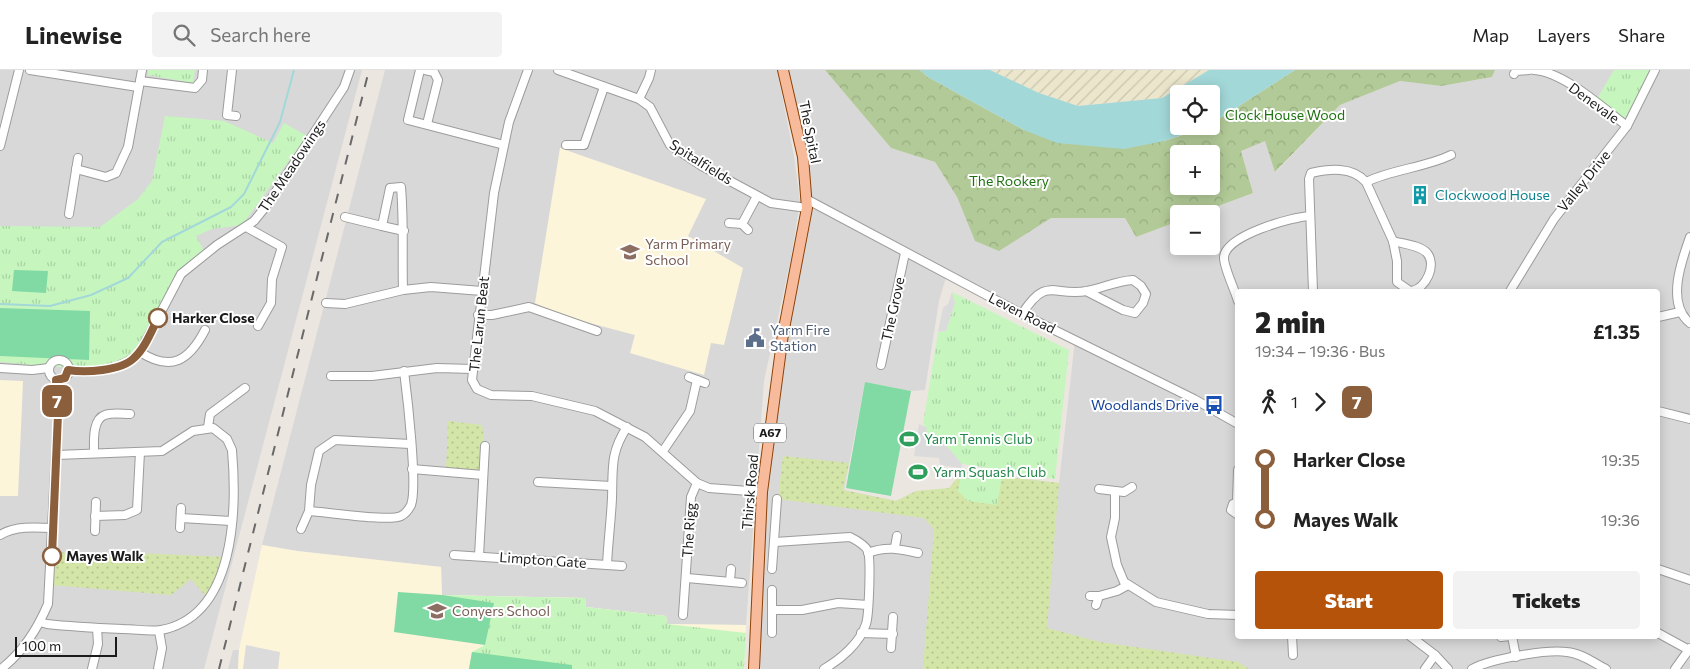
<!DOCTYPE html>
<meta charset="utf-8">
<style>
body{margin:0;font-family:Commissioner,sans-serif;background:#f2f2f2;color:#222;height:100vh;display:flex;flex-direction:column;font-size:19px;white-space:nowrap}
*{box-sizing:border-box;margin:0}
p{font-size:16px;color:#767676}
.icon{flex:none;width:28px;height:28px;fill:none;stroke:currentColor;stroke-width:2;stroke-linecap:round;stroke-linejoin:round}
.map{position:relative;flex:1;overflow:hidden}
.sheet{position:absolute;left:1235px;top:219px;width:425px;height:350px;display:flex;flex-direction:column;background:#fff;border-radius:5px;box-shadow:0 2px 12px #0003}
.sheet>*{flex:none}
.badge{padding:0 10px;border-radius:8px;font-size:18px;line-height:32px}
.fabs{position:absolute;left:1170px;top:15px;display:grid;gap:10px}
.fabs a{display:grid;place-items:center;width:50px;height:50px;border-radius:5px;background:#fff;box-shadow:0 2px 12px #0003;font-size:25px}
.scale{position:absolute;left:15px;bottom:12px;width:102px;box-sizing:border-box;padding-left:5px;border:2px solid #1b1b1b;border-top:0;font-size:14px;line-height:18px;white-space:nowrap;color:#1b1b1b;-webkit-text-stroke:4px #fff;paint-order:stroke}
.map>.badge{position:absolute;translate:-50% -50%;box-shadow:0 0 0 2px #fff}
.legs{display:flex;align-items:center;gap:8px;height:55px;padding:0 20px;font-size:16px}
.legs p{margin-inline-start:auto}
.overview{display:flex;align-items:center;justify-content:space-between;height:85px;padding:0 20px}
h1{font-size:28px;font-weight:800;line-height:38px}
.action{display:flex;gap:10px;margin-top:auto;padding:10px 20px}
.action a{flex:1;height:58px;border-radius:5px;background:#b45309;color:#fff;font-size:20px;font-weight:800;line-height:58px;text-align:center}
.action a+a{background:#f2f2f2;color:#222}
ul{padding:0 20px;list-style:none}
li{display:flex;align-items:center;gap:18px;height:60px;font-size:19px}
li i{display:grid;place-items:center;width:8px;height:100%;margin:0 6px;background:currentColor}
li i::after{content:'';width:12px;height:12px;margin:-6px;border:4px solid;border-radius:50%;background:#fff}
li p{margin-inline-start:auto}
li:first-child i{background:linear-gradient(#0000 50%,currentColor 0)}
li:last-child i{background:linear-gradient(currentColor 50%,#0000 0)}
header{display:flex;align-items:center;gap:30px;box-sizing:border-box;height:70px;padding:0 25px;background:#fff;border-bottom:1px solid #e0e0e0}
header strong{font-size:24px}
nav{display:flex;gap:28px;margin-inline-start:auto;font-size:18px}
.search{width:350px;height:45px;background:#f2f2f2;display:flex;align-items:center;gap:12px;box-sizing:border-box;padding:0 18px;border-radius:5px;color:#767676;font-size:19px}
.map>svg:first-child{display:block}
.residential{fill:#d9d8d8;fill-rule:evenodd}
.education{fill:#fdf5d9}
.farmland{fill:url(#farmland-furrows)}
.grass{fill:url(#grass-dots)}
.forest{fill:url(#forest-crowns);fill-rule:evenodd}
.park{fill:url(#park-tufts)}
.pitch{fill:#81d9a3}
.parking{fill:#dbdbdb}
.water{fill:#a3d8d8}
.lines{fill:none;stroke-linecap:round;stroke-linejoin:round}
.stream{stroke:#a3d8d8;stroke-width:2}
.minor-casing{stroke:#9c9c9c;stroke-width:10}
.major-casing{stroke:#8b4107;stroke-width:12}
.minor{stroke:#fff;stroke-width:8}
.major{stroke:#f7ba9b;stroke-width:10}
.rail{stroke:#696969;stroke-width:2;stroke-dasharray:10 10;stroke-linecap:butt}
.line-1-casing{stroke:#fff;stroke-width:11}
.line-1{stroke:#8b5e3c;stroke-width:8}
.stop-1-dot{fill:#fff;stroke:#8b5e3c;stroke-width:2.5}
.labels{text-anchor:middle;stroke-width:4;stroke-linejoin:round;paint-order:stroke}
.shield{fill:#fff;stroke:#5f5f5f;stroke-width:1}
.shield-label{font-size:12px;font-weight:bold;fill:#1b1b1b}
.street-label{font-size:14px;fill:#1b1b1b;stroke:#fff}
.park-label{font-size:14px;fill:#1e7210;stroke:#fff}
.culture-label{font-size:14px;fill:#0d838f;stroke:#fff;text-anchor:start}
.education-label{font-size:14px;fill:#785e54;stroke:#fff;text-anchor:start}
.stop-label{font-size:14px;font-weight:bold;fill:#1b1b1b;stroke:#fff;text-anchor:start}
.service-label{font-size:14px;fill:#4e5e75;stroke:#fff;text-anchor:start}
.transit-label{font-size:14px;fill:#164399;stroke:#fff;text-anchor:end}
.leisure-label{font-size:14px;fill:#27864d;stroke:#fff;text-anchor:start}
</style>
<header>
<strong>Linewise</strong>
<div class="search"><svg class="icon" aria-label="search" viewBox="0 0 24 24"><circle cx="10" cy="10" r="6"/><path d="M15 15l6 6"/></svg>Search here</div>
<nav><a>Map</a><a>Layers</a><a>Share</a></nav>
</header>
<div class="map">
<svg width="1690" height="599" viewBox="0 0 1690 599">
<defs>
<pattern id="farmland-furrows" width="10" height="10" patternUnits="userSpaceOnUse" patternTransform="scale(1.25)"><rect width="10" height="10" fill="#ebe6cc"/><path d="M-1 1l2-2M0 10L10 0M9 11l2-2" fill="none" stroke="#c9c5af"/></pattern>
<pattern id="grass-dots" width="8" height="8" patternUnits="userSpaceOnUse" patternTransform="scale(1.25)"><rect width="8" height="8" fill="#d4e5a8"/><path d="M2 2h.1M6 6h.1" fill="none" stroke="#b5c490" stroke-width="1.8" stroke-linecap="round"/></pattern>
<pattern id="forest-crowns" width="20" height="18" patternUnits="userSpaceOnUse" patternTransform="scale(1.25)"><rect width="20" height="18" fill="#b2ca97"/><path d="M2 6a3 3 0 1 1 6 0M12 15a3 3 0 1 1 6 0" fill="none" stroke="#98ad82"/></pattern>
<pattern id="park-tufts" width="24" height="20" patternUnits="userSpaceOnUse" patternTransform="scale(1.25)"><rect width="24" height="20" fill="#c6f6be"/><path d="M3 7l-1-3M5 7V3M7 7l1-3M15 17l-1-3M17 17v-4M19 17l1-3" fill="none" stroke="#aad2a3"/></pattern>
</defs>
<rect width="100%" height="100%" fill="#ece6e1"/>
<!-- residential -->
<g class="residential">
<path d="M0,0H362L204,599H0Z"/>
<path d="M385,0H777L794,86L800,132L791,188L764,311L746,555L666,554V546L585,537L584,528L442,525L441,497L297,481L262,475Z"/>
<path d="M783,0H825L891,78L935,92L957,127L975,171L999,180L1051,148H1125L1136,167L1179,151V176H1211V144H1197L1253,123L1241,81L1265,70L1276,102L1340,35L1400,11L1441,16L1492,7L1495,0H1690V599H761L755,561L762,422L807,138ZM947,204L1075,270L1059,413L962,402L950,419L916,421L896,431L844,420L865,312L911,321L925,320L939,231ZM1238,221H1658V566H1238Z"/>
<path d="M233,580H239L238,599H228Z"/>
</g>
<!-- education -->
<g class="education">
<path d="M560,78L706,129L688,166L743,198L724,275L711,273L704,305L630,283L635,265L563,246L535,233Z"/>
<path d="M0,310L23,311L18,426H0Z"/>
<path d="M262,475L297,481L441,497L442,525L585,528L586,537L666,546L667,554L746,555L744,599H238L239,580Z"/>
</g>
<!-- farmland -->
<path class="farmland" d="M990,0H1209L1162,28L1078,36L1039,23Z"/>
<!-- grass -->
<g class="grass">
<path d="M448,351L482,355L485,376L483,405L446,401Z"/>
<path d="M783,386L849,393L843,420L896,431L916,421L949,418L962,402L1059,413L1047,558L1100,572L1238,592L1249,599H923L934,459L924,448L778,429Z"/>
<path d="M52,481L94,487L138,483L225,487L209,530L191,509L171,525L50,515Z"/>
</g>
<!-- forest -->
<path class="forest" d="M825,0H920L928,7L1024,60L1164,71L1211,56V54L1295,0H1495L1492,7L1441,16L1400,11L1340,35L1275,102L1265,71L1241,81L1253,123L1197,144H1179V151L1136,167L1125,148H1051L999,181L975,171L957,127L935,92L891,78ZM1179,84H1211V116H1179Z"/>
<!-- park -->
<g class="park">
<path d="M148,0H195L193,13L148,5Z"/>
<path d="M1614,0H1655L1627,56L1595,32Z"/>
<path d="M165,46L224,51L273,73L284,53L307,66L242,155L212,159L196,166L203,179C197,187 189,194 183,202C169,224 149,272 129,286C101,306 34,294 0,292V156L100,157L138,129L152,111Z"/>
<path d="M952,222L1069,280L1055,409L962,394L945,374L925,370L926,358L923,354L938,262L946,261L955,233Z"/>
<path d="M962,402L1002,407L997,435L968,431L958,421Z"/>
<path d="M442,525L585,528L586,537L666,546L667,554L746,563L744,599H469L472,582L485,575Z"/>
</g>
<!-- pitch -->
<g class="pitch">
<path d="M14,200L48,201L46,223L12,221Z"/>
<path d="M0,238L90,241L89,290L0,286Z"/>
<path d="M865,312L911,321L891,426L846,418Z"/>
<path d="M398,522L442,525L494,533L485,575L394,562Z"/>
<path d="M472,582L572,595V599H469Z"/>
</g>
<!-- parking -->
<g class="parking">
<path d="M952,222L955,233L946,261L938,262L943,238L948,234Z"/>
<path d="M919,354L927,358L925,370L945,374L962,394L961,398L940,395L939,388L914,386Z"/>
<path d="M246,575L280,582L278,599H243Z"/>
</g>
<!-- water -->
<path class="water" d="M920,0H990L1039,23L1078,36L1162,28L1209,0H1295L1211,54V24H1179V56H1208L1164,71L1124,79L1057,73L1024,60L928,7Z"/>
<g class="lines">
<!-- stream -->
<path class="stream" d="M0,234L50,236L91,225L128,208L162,172L231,137L244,124L280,52L294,0"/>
<!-- minor casing -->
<g class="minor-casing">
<g id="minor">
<path d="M30,0L138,17"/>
<path d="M232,0L227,45L236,46"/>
<path d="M420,0L408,50L504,75"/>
<path d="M425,0L434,2L438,10L427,54"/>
<path d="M528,0L509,52L494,123L472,310L477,319L491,325L532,326L595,341L645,367L697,413L709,418L762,422"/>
<path d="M558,0L639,29L650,37L670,75L702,96L771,133L807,138"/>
<path d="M1534,0C1564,2 1603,38 1627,56"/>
<path d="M1514,4L1516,1L1529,0"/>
<path d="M140,11L195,18L202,10L203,0"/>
<path d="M639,29L649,8L651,0"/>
<path d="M566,75H584L604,17"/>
<path d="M0,76L19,0"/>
<path d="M76,99L106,107L116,103L128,77L142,0"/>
<path d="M1366,112C1393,99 1424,98 1451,85"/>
<path d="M808,130L1022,244L1194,329L1238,354"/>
<path d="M69,144L78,88"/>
<path d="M345,147L382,156"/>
<path d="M729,153L742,154L748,160"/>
<path d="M742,154L757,126"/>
<path d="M246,157L282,177L272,209L271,233L258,256"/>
<path d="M1690,167C1681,192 1666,234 1690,253"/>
<path d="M1393,171C1403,174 1420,175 1427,183C1437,195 1426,218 1412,221"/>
<path d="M403,220C402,185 404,152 401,117L390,118L382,156L404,161"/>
<path d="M1313,221L1309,109L1311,103C1329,99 1352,96 1366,112L1393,171L1397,191V212L1410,221"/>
<path d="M1510,221L1554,149L1627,56L1655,0"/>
<path d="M1238,231C1235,220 1223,196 1224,187C1226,165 1292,147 1310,146"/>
<path d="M326,233L345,234L403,220L431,217L482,221"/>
<path d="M1022,244C1047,205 1053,227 1087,221C1103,218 1116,211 1133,210L1141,216L1146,224L1143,233L1135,243L1123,240L1086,221"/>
<path d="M478,245H492L529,237L597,261"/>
<path d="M1658,247L1680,242"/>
<path d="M140,282C171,302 189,291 205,260"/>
<circle cx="59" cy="300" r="10"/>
<path d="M881,295L905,183"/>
<path d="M0,298L32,300L49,298"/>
<path d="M68,300C92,304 123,300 140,282L181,204L217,175L254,151L267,135L344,17L350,0"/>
<path d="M331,306H372L437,298L473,299"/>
<path d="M689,307L705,313"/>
<path d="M1658,341L1690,349"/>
<path d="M208,357L210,344L245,318"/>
<path d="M663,381L690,341L697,310"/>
<path d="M94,383C94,372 92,349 105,345C112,342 123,344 130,344"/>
<path d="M412,399L483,405"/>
<path d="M538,412L611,416"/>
<path d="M1099,419L1124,422L1132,417"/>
<path d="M1115,421V448L1111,467L1117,495L1124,512L1156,532L1208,544L1238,545"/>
<path d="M1237,433L1238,400"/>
<path d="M1238,433L1233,434L1231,440L1238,445"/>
<path d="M309,441C326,442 390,452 401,446C405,444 409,439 411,435C418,417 407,324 404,301"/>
<path d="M95,446L125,445L137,440L140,382"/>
<path d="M181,448L231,451"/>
<path d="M180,458L181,438"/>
<path d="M301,459L309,441L311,415L319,381L335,370L410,374"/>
<path d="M95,461L96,432"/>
<path d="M0,465C15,456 34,457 52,458"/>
<path d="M775,472L850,467C856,470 865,475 868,481C871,490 869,545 866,554C860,573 841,589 824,599"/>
<path d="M895,477L897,466"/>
<path d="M868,483C886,476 900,479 918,483"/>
<path d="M454,485L622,496"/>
<path d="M479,486L485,376"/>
<path d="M607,495C608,473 611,450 612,428C613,398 610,383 627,357"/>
<path d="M772,499L777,429"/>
<path d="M1658,499L1690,510"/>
<path d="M687,508L742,513"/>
<path d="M730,511L731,499"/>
<path d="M772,520V563"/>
<path d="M1090,526H1099L1096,535"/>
<path d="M1099,526L1117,521L1128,515"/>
<path d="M773,540H802L838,533L868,535"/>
<path d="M683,545L691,427L697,413"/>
<path d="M40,552L47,554C73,557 98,558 123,559C136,559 149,562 161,560C236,546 237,439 232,380L227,369L213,358L193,361L162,381L56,385"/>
<path d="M861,563L893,564"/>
<path d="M1658,563L1689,580"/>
<path d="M1292,566L1293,585"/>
<path d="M1410,566L1435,585L1448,599"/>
<path d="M1512,566L1516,587"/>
<path d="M1501,567L1510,566"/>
<path d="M891,578L893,547"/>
<path d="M1,599C23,582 37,560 48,534L58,343L56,310"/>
<path d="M92,599L98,574L97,558"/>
<path d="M158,599L162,578L159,561"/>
<path d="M1425,599L1435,585"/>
<path d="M1472,599C1490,589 1547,579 1567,582C1581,583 1594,593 1606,599"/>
<path d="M1675,599L1690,578"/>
</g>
</g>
<!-- major casing -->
<g class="major-casing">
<path id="major" d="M754,599L762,422L783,264L807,138L803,87L783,0"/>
</g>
<!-- minor -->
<use href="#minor" class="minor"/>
<!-- major -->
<use href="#major" class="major"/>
<!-- rail -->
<path class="rail" d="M219,599L369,0"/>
</g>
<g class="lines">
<!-- line-1 casing -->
<g class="line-1-casing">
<path id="line-1" d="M52,486L58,344L56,310L65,308L68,300C85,303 121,301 134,288C145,278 151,262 158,248"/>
</g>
<!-- line-1 -->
<use href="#line-1" class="line-1"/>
</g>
<!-- icons -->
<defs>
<g id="building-bare" transform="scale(1.5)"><path d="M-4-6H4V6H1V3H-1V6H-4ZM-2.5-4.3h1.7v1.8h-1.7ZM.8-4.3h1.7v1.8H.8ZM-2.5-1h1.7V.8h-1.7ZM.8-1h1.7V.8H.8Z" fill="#0f9aa8" stroke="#fff" stroke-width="2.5" paint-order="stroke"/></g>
<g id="school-bare" transform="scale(1.5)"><path d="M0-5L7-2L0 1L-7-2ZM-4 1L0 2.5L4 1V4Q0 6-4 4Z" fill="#8d6e63" stroke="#fff" stroke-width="2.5" paint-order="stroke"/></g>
<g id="civic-bare" transform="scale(1.5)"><path d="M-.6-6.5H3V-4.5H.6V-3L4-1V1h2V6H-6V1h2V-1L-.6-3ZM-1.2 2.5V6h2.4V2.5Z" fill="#5c6f8a" stroke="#fff" stroke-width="2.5" paint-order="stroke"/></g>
<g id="bus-bare" transform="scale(1.5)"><path d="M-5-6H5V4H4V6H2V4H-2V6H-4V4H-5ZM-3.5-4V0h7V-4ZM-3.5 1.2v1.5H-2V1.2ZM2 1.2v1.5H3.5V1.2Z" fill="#1a4fb4" stroke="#fff" stroke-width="2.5" paint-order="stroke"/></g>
<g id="stadium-bare" transform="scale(1.5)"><path d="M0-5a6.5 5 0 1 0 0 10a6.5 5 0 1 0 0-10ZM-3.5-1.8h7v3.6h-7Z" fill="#2e9e5b" stroke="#fff" stroke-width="2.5" paint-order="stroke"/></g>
</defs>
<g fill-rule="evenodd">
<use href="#building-bare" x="1420" y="125"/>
<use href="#school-bare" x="630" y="182"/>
<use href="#civic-bare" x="755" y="268"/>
<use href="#bus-bare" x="1214" y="335"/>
<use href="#stadium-bare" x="909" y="369"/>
<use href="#stadium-bare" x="918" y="402"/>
<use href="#school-bare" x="437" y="541"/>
</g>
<!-- markers -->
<g class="stop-1-dot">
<circle cx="158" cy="248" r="9"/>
<circle cx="52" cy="486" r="9"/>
</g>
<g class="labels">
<!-- shield labels -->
<rect class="shield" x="754" y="353.5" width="32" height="19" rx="4"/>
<g class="shield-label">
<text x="770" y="367">A67</text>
</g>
<!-- street labels -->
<g class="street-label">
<text transform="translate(1594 33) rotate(36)" y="5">Denevale</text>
<text transform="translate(810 62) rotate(79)" y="5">The Spital</text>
<text transform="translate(701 92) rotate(32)" y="5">Spitalfields</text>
<text transform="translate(292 96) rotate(-56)" y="5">The Meadowings</text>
<text transform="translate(1584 111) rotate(-51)" y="5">Valley Drive</text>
<text transform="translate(893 239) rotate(-78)" y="5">The Grove</text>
<text transform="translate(1022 243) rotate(27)" y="5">Leven Road</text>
<text transform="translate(479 254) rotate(-84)" y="5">The Larun Beat</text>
<text transform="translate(750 422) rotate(-85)" y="5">Thirsk Road</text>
<text transform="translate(689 460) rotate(-86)" y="5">The Rigg</text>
<text transform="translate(543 490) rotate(4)" y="5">Limpton Gate</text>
</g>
<!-- park labels -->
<g class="park-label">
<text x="1285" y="50">Clock House Wood</text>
<text x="1009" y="116">The Rookery</text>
</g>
<!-- culture labels -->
<g class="culture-label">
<text x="1435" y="130">Clockwood House</text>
</g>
<!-- education labels -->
<g class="education-label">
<text x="645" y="179">Yarm Primary<tspan x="645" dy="16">School</tspan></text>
<text x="452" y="546">Conyers School</text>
</g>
<!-- stop labels -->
<g class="stop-label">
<text x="172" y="253">Harker Close</text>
<text x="66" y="491">Mayes Walk</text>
</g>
<!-- service labels -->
<g class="service-label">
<text x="770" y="265">Yarm Fire<tspan x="770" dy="16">Station</tspan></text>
</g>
<!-- transit labels -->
<g class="transit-label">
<text x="1199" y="340">Woodlands Drive</text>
</g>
<!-- leisure labels -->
<g class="leisure-label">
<text x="924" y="374">Yarm Tennis Club</text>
<text x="933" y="407">Yarm Squash Club</text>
</g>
</g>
</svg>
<div class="fabs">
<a><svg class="icon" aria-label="locate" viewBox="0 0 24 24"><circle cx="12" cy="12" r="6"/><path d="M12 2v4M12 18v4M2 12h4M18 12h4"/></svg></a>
<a>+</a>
<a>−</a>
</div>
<div class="scale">100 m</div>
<b class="badge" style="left:57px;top:331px;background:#8b5e3c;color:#fff">7</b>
<section class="sheet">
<div class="overview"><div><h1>2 min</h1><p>19:34 – 19:36 · Bus</p></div><b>£1.35</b></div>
<div class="legs"><svg class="icon" aria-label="walk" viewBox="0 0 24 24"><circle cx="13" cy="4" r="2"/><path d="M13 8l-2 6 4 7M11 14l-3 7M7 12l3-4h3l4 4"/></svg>1<svg class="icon" aria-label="forward" viewBox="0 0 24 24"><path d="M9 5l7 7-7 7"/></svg><b class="badge" style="background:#8b5e3c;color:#fff">7</b></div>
<ul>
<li><i style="color:#8b5e3c"></i><b>Harker Close</b><p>19:35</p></li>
<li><i style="color:#8b5e3c"></i><b>Mayes Walk</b><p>19:36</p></li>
</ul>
<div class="action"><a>Start</a><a>Tickets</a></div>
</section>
</div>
